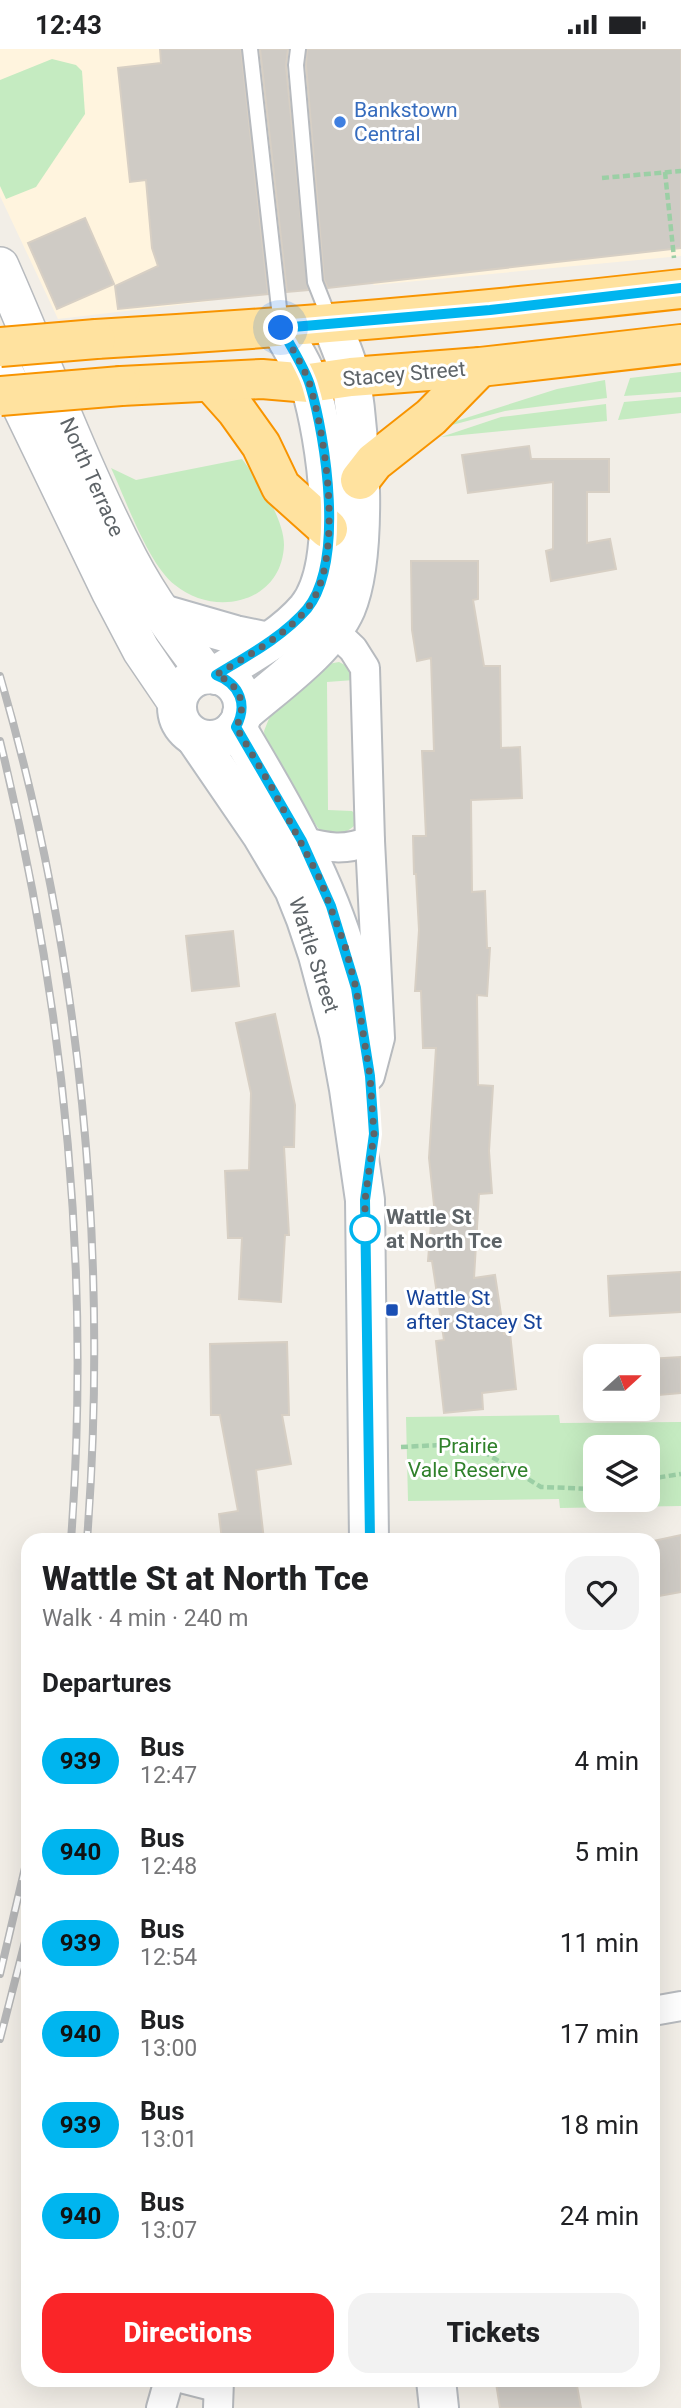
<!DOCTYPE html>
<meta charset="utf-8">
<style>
body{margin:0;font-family:Roboto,sans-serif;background:#f2f2f2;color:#202124;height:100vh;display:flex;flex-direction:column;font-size:26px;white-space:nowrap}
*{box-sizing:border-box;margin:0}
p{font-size:23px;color:#757577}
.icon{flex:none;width:38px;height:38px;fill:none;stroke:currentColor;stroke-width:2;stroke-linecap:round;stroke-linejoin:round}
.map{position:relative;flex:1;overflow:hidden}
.sheet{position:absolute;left:21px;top:1484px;width:639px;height:854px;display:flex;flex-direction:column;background:#fff;border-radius:21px;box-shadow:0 7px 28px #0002}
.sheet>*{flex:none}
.badge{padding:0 14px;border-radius:23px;font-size:24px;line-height:46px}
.needle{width:46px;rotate:69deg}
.fabs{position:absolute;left:583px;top:1295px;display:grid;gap:14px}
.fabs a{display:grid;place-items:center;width:77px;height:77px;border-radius:14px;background:#fff;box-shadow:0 7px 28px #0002;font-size:35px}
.you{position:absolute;width:35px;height:35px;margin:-18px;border:5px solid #fff;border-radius:50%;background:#1a73e8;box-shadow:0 0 0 10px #1a73e833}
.map>.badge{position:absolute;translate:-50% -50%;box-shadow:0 0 0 4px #fff}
h2{padding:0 21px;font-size:26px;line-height:63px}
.round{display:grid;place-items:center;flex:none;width:74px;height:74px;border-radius:21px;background:#f2f2f2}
.summary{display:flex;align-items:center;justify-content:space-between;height:119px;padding:0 21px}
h1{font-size:33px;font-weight:800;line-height:52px}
.action{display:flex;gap:14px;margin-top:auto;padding:14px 21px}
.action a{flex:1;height:80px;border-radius:21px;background:#fa2528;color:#fff;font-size:28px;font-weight:800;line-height:80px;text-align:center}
.action a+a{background:#f2f2f2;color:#202124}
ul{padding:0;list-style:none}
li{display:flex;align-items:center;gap:21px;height:91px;padding:0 21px}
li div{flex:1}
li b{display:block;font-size:26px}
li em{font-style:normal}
li .badge{min-width:77px;font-weight:700;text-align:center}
.status{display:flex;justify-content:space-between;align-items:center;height:49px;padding:0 35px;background:#fff;direction:ltr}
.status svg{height:19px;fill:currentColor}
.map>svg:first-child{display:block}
.commercial{fill:#fff4de}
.green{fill:#c5ebc1;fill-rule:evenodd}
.building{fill:#cfcbc5;stroke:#d7cfc4;stroke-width:2}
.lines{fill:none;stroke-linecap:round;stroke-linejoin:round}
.service-casing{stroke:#b7babe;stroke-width:18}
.minor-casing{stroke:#b7babe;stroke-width:32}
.tertiary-casing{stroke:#b7babe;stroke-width:40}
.secondary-casing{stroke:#b8bcc1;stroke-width:42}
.trunk-casing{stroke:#f89400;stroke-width:42}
.path{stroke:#9bcfa5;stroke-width:4.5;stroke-dasharray:7 3.5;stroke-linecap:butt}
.service{stroke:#fff;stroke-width:14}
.minor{stroke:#fff;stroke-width:28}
.tertiary{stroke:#fff;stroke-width:37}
.secondary{stroke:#fff;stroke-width:38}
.trunk{stroke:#ffe29f;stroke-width:38}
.rail-casing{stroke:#b6b7b8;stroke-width:8}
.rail{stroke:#fff;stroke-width:5;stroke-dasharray:16;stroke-linecap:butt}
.trunk-bridge-casing{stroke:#f89400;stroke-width:42;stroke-linecap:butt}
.trunk-bridge{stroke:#ffe29f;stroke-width:38}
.line-casing{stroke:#fff;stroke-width:16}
.line{stroke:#00b5ef;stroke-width:10}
.walk{stroke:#5e6468;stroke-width:7;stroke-dasharray:0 12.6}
.shop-dot{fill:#3f7fe0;stroke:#fff;stroke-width:2.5}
.stop-dot{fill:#fff;stroke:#00b5ef;stroke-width:3.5}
.transit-dot{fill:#1a4fb4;stroke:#fff;stroke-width:2.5}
.labels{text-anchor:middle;stroke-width:6;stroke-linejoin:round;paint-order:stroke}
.shop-label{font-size:21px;fill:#366cbe;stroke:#fff;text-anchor:start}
.street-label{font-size:21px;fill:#5e6468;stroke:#fff}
.stop-label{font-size:21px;font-weight:bold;fill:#5e6468;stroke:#fff;text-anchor:start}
.transit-label{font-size:21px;fill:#164399;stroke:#fff;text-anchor:start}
.park-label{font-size:21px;fill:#30812b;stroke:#fff}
</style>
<div class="status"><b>12:43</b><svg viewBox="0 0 49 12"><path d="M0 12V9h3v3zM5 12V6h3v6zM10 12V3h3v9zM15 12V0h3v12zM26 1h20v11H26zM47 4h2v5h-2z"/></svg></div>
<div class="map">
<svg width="681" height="2359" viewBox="0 0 681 2359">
<rect width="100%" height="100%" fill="#f2eee7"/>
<!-- commercial -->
<path class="commercial" d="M0,0H681V207L374,236L347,213L343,171L241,192L243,215L211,252L58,270L0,147Z"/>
<!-- green -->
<g class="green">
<path d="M52,10L76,16L82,22L85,65L36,138L6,150L0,137V31Z"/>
<path d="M681,323V343L624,347L630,329Z"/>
<path d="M605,331L607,349L505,362L452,376L450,374L557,340Z"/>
<path d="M681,348V364L618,371L624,353Z"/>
<path d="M606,355L607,372L441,388L501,368Z"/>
<path d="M242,410C258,431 284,469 284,496C282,554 215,569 175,536C148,515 126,451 111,419L136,431Z"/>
<path d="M339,613L351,619L354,631L327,633L328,761L352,762L355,765L356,775C344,787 331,789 318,779L274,712L265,692L264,682L272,662L328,615Z"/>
<path d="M559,1366L560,1374L681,1373V1457L560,1459L559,1450L408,1452L406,1368ZM595,1398H648V1451H595Z"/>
</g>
<!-- building -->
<g class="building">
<path d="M160,0H241L268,245L118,260L115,237L158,217L152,199L146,131L130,133L118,19L161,14Z"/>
<path d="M260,0H288L286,17L308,241L287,243Z"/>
<path d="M307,0H681V199L328,239L324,231L306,16Z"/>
<path d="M85,169L114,235L57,260L28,194Z"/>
<path d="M529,397L531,410H609V443H587V494L610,490L616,520L551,532L546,502L553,500V433L468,444L462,406Z"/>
<path d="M411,512H478V550L473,551L484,617H500L501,699L520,698L522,749L471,751L472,843L485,842L487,899H490L487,947L477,946L478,1036L493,1037L489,1102L492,1144L479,1145L474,1229L495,1226L504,1285L510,1284L516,1340L482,1344L483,1360L444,1364L436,1292L444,1291L432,1212H428L431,1174L436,1175L429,1109L436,999H423L421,942H415L419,881L416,825H414L413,787H426L422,702H434L431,609L417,612L412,581Z"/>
<path d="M233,882L239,937L192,942L186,887Z"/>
<path d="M275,965L295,1056L294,1098H284L289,1186H285L281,1253L239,1250L242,1189H228L225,1122L249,1121L251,1044L236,974Z"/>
<path d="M681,1223V1263L610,1267L608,1227Z"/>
<path d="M287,1293L289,1366H282L291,1415L256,1421L264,1491H222L219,1465L238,1462L220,1366H211L210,1295Z"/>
<path d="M681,1308V1344L648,1347V1310Z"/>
<path d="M681,1486V1543L653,1548V1492Z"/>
<path d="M514,2331H576L581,2359H500L496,2334Z"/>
</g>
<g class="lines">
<!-- service casing -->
<g class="service-casing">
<g id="service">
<path d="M250,0L281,277"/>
<path d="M298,0L296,16L315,233L330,271"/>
<path d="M168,2333L219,2346"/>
</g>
</g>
<!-- minor casing -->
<g class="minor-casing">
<g id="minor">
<path d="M333,581L353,600L365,619L370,792L380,989L370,1027"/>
<path d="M301,792C328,799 344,802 370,792"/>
<path d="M653,1962L681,1957"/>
<path d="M161,2359L169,2331"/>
<path d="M218,2359L219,2331"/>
</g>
</g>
<!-- tertiary casing -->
<g class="tertiary-casing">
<g id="tertiary">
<path d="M0,217C43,314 80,416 129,510C151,552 179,589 207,626"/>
<path d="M0,314L111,544L141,601L177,654"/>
</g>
</g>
<!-- secondary casing -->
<g class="secondary-casing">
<g id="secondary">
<path d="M162,565L235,586L269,593"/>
<circle cx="210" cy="658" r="33"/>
<path d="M216,626C247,607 283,588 307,560C345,513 326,390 310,336C304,316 290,297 281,279"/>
<path d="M242,665C275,636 328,600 346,559C368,507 360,388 351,331C348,312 338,293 332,275"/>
<path d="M236,678C278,748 319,818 344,896C354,927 359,959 364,991"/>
<path d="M195,688L262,786L294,840L306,870L318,906L339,985L349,1040L365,1151L369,1491"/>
<path d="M436,2331L439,2359"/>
</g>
</g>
<!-- trunk casing -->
<g class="trunk-casing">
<g id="trunk">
<path d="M96,290C292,279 486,262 681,240"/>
<path d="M211,333L236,361L261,396L281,438L328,480"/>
<path d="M121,337L262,330L309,334L351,328L480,318L681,295"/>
<path d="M360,431L374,413L431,368L480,318"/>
</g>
</g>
<!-- path -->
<g class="path">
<path d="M665,123L674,209"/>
<path d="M602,129L681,122"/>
<path d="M401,1398L460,1395L479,1400L541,1438L595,1440"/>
<path d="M648,1430L681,1425"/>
</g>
<!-- service -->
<use href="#service" class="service"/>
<!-- minor -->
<use href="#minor" class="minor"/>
<!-- tertiary -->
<use href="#tertiary" class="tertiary"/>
<!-- secondary -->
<use href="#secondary" class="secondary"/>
<!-- trunk -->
<use href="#trunk" class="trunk"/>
<!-- rail casing -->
<g class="rail-casing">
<g id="rail">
<path d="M0,627C81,905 109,1203 87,1491"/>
<path d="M0,692C64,953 91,1224 71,1491"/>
<path d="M0,1925L28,1806"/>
<path d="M0,1990L28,1881"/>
</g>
</g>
<!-- rail -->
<use href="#rail" class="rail"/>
<!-- trunk-bridge casing -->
<g class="trunk-bridge-casing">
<g id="trunk-bridge">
<path d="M0,298L96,290"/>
<path d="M0,347L121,337"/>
</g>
</g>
<!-- trunk-bridge -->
<use href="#trunk-bridge" class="trunk-bridge"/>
</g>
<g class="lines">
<!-- line casing -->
<g class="line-casing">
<path id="line" d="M370,1491L365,1151L374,1085L370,1027L356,939L331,857L302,792L236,678C248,656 240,635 216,626C247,607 283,588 307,560C345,513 326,390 310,336C304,317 290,297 281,279L490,261L681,239"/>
</g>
<!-- line -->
<use href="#line" class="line"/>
<!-- walk -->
<path class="walk" d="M281,279C290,297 304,317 310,336C326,390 345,513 307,560C283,588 247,607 216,626C240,635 248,656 236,678L271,737L320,830L345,897L356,939L370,1027L374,1085L365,1151V1180"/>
</g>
<!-- markers -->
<circle class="shop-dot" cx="340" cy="73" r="7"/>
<circle class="stop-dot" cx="365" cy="1180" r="14"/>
<rect class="transit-dot" x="385" y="1254" width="14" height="14" rx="3.5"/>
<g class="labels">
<!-- shop labels -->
<g class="shop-label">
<text x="354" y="68">Bankstown<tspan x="354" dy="24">Central</tspan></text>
</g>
<!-- street labels -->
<g class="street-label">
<text transform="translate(404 325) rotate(-5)" y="7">Stacey Street</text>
<text transform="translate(92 428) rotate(66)" y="7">North Terrace</text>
<text transform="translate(314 906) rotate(72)" y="7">Wattle Street</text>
</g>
<!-- stop labels -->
<g class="stop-label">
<text x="386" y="1175">Wattle St<tspan x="386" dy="24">at North Tce</tspan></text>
</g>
<!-- transit labels -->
<g class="transit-label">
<text x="406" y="1256">Wattle St<tspan x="406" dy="24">after Stacey St</tspan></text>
</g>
<!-- park labels -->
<g class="park-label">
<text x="468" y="1404">Prairie<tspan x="468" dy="24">Vale Reserve</tspan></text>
</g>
</g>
</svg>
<div class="fabs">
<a><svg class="needle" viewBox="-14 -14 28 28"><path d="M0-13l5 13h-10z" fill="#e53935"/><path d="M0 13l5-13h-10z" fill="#757577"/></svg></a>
<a><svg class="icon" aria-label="layers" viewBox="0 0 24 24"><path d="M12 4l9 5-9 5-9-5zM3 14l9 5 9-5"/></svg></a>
</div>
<div class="you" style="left:281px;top:279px"></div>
<section class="sheet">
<div class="summary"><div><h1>Wattle St at North Tce</h1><p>Walk · 4 min · 240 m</p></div><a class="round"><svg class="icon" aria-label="heart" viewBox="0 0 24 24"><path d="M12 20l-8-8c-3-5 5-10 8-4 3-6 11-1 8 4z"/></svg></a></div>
<h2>Departures</h2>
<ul>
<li><span class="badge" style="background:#00b5ef;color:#111">939</span><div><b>Bus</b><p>12:47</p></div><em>4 min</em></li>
<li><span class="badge" style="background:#00b5ef;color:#111">940</span><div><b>Bus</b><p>12:48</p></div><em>5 min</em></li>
<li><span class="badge" style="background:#00b5ef;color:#111">939</span><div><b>Bus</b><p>12:54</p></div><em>11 min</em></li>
<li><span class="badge" style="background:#00b5ef;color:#111">940</span><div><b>Bus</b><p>13:00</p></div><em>17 min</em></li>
<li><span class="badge" style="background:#00b5ef;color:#111">939</span><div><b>Bus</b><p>13:01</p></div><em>18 min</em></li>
<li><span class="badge" style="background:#00b5ef;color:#111">940</span><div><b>Bus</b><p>13:07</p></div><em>24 min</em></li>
</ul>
<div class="action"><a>Directions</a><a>Tickets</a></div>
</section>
</div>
